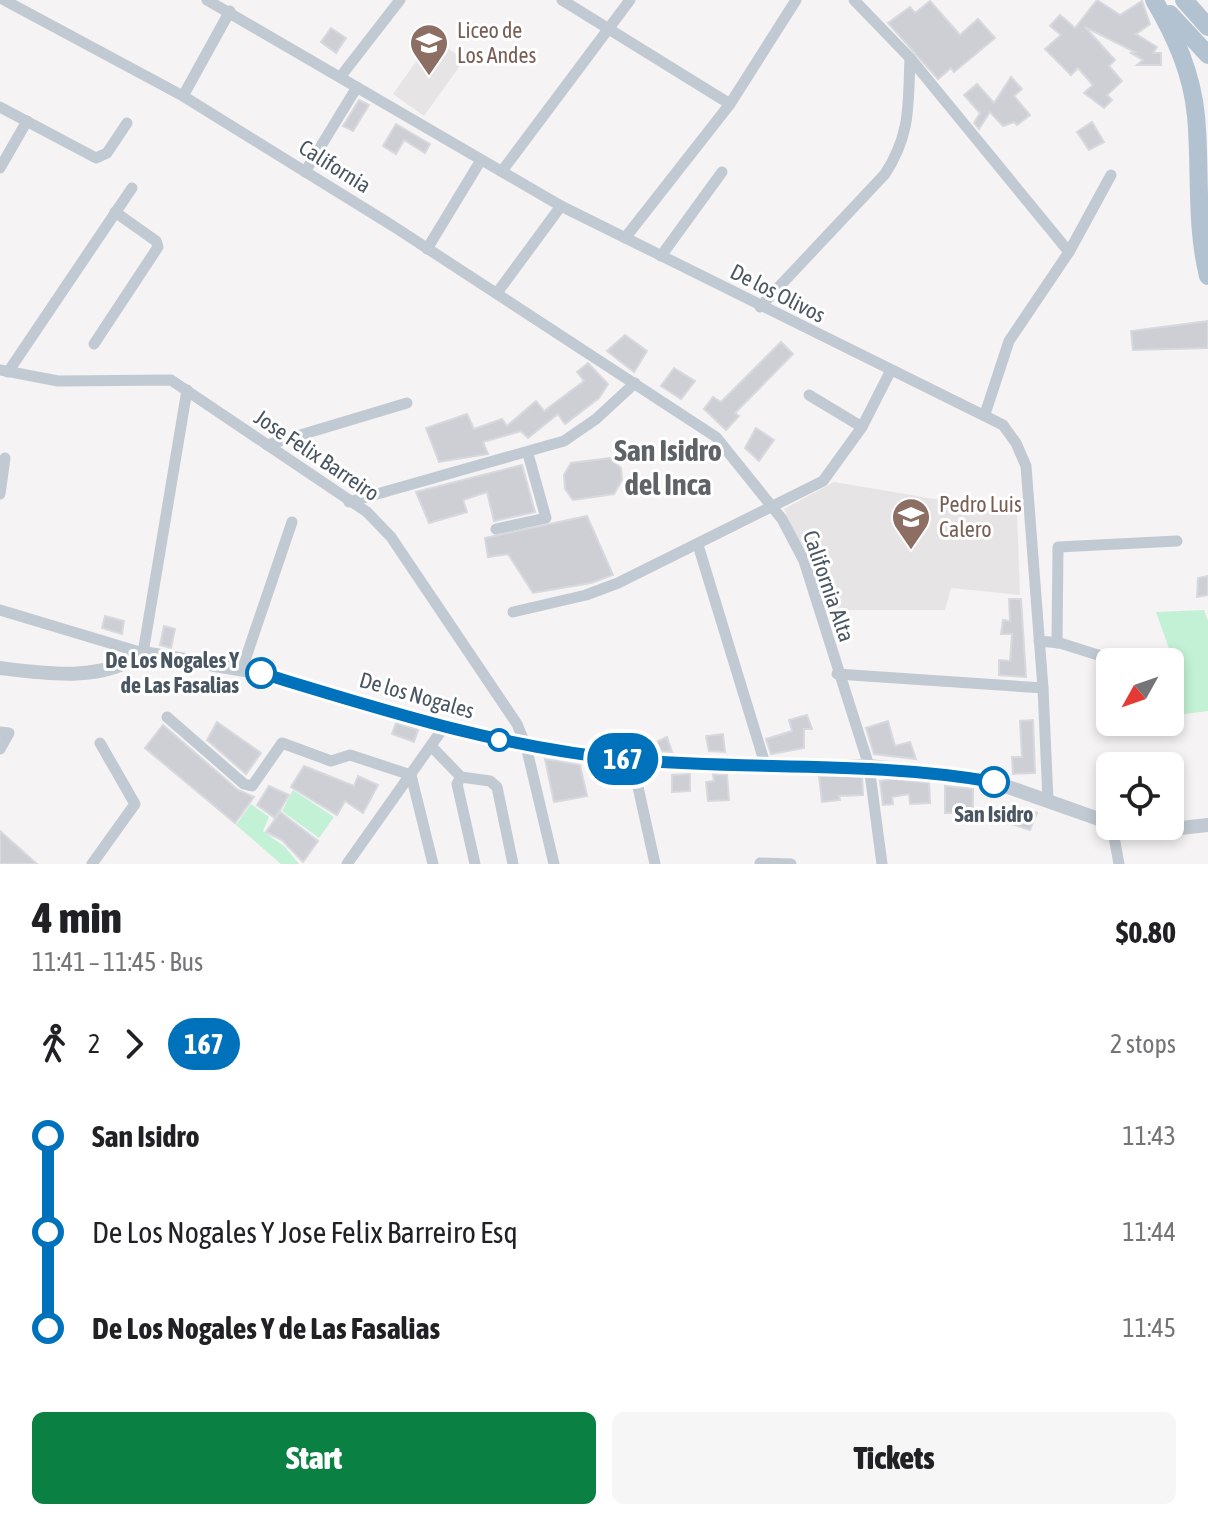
<!DOCTYPE html>
<meta charset="utf-8">
<style>
body{margin:0;font-family:"Asap Condensed",sans-serif;background:#f6f6f6;color:#202124;height:100vh;display:flex;flex-direction:column;font-size:30px;white-space:nowrap}
*{box-sizing:border-box;margin:0}
p{font-size:26px;color:#757577}
.icon{flex:none;width:44px;height:44px;fill:none;stroke:currentColor;stroke-width:2;stroke-linecap:round;stroke-linejoin:round}
.map{position:relative;height:864px;overflow:hidden}
.sheet{display:flex;flex-direction:column;background:#fff;flex:1}
.sheet>*{flex:none}
.badge{padding:0 16px;border-radius:26px;font-size:28px;line-height:52px}
.needle{width:52px;rotate:230deg}
.controls{position:absolute;left:1096px;top:648px;display:grid;gap:16px}
.controls a{display:grid;place-items:center;width:88px;height:88px;border-radius:12px;background:#fff;box-shadow:0 4px 12px #0003;font-size:40px}
.map>.badge{position:absolute;translate:-50% -50%;box-shadow:0 0 0 4px #fff}
.legs{display:flex;align-items:center;gap:12px;height:88px;padding:0 32px;font-size:26px}
.legs p{margin-inline-start:auto}
.head{display:flex;align-items:center;justify-content:space-between;height:136px;padding:0 32px}
h1{font-size:44px;font-weight:800;line-height:60px}
.primary-button{display:flex;gap:16px;margin-top:auto;padding:16px 32px}
.primary-button a{flex:1;height:92px;border-radius:12px;background:#0b8043;color:#fff;font-size:32px;font-weight:800;line-height:92px;text-align:center}
.primary-button a+a{background:#f6f6f6;color:#202124}
ul{padding:0 32px;list-style:none}
li{display:flex;align-items:center;gap:28px;height:96px;font-size:30px}
li i{display:grid;place-items:center;width:12px;height:100%;margin:0 10px;background:currentColor}
li i::after{content:'';width:20px;height:20px;margin:-10px;border:6px solid;border-radius:50%;background:#fff}
li p{margin-inline-start:auto}
li:first-child i{background:linear-gradient(#0000 50%,currentColor 0)}
li:last-child i{background:linear-gradient(currentColor 50%,#0000 0)}
.map>svg:first-child{display:block}
.education{fill:#e6e4e5}
.green{fill:#c3f1d5}
.building{fill:#cdcfd5;stroke:#d7d9de;stroke-width:2}
.lines{fill:none;stroke-linecap:round;stroke-linejoin:round}
.minor{stroke:#c1cad2;stroke-width:11}
.tertiary{stroke:#c1cad2;stroke-width:14}
.primary{stroke:#b3c2d1;stroke-width:18}
.line-1-casing{stroke:#fff;stroke-width:18}
.line-1{stroke:#0072bc;stroke-width:12}
.stop-1-dot{fill:#fff;stroke:#0072bc;stroke-width:4}
.labels{text-anchor:middle;stroke-width:6;stroke-linejoin:round;paint-order:stroke}
.education-label{font-size:22px;fill:#785e54;stroke:#fff;text-anchor:start}
.street-label{font-size:22px;fill:#4a5661;stroke:#fff}
.stop-label{font-size:22px;font-weight:bold;fill:#4a5661;stroke:#fff;text-anchor:end}
.district-label{font-size:30px;font-weight:bold;fill:#5f6368;stroke:#fff}
</style>
<div class="map">
<svg width="1208" height="864" viewBox="0 0 1208 864">
<rect width="100%" height="100%" fill="#f5f3f3"/>
<!-- education -->
<g class="education">
<path d="M433,38L464,60L424,116L393,94Z"/>
<path d="M834,482L1017,513L1020,595L951,588L945,610H829L784,509Z"/>
</g>
<!-- green -->
<g class="green">
<path d="M1204,610L1208,621V711L1184,714L1176,668L1156,612Z"/>
<path d="M293,790L334,817L319,838L282,811Z"/>
<path d="M251,804L269,817L263,831L285,847L299,864H281L236,825Z"/>
</g>
<!-- building -->
<g class="building">
<path d="M1097,0L1120,15L1142,1L1150,24L1136,34L1157,47L1153,53H1161V65H1137L1143,60L1131,53L1135,52L1085,27L1115,60L1109,66L1122,81L1107,95L1112,100L1104,108L1084,93L1093,85L1078,68L1071,75L1045,49L1061,35L1050,26L1060,15L1075,28Z"/>
<path d="M930,1L960,35L978,19L995,38L954,72L951,68L938,79L888,23L910,7L915,13Z"/>
<path d="M331,28L346,38L336,53L321,42Z"/>
<path d="M1011,77L1022,89L1014,96L1030,115L1017,125L1014,122L1003,126L990,112L979,129L974,123L980,113L964,95L977,84L994,103Z"/>
<path d="M359,100L369,105L353,131L343,126Z"/>
<path d="M1092,122L1104,142L1089,150L1077,132Z"/>
<path d="M396,124L430,144L425,153L404,140L396,154L383,146Z"/>
<path d="M1208,321V348L1133,350L1131,331Z"/>
<path d="M625,335L647,351L634,372L607,351Z"/>
<path d="M781,342L793,354L735,413L739,416L726,430L704,409L713,397L721,402Z"/>
<path d="M588,363L608,384L599,398L565,424L558,414L528,438L521,431L483,442L488,454L439,462L426,428L467,414L474,429L502,419L507,426L536,401L544,411L584,381L577,372Z"/>
<path d="M674,368L695,381L681,399L661,386Z"/>
<path d="M756,428L774,440L759,461L745,448Z"/>
<path d="M610,458L621,468L622,480L614,494L573,500L565,489L564,475L571,463Z"/>
<path d="M522,465L535,512L494,521L487,492L463,500L467,512L429,523L416,492Z"/>
<path d="M587,516L613,575L591,583L533,593L508,554L488,557L485,538Z"/>
<path d="M1208,576V595L1197,597L1198,578Z"/>
<path d="M1009,599H1021L1026,677L999,675V660L1010,661L1012,634H1001L1003,620L1010,621Z"/>
<path d="M105,616L124,621L122,634L102,628Z"/>
<path d="M164,626L175,629L171,648L160,645Z"/>
<path d="M807,715L812,729H804V748L771,754L766,739L792,731L789,720Z"/>
<path d="M1033,720L1035,773L1013,774L1012,757H1022L1020,721Z"/>
<path d="M888,721L895,746L910,742L916,759L874,754L866,728Z"/>
<path d="M217,722L261,753L246,774L207,740Z"/>
<path d="M396,723L418,730L414,742L392,734Z"/>
<path d="M163,725L238,790L254,797L235,823L145,748Z"/>
<path d="M723,734L725,752L709,751L706,736Z"/>
<path d="M667,737L672,752L654,751L652,744Z"/>
<path d="M545,759L580,765L587,796L554,802Z"/>
<path d="M304,766L354,786L358,776L378,785L363,813L345,801L337,815L291,787Z"/>
<path d="M690,774V791L672,792V775Z"/>
<path d="M713,774L727,775L729,800L708,801L706,782L714,781Z"/>
<path d="M819,776H862L863,795L839,796L840,800L822,802Z"/>
<path d="M893,779L929,783L930,803L910,804L909,794L892,797L893,804L883,805L880,781Z"/>
<path d="M269,786L289,795L275,818L257,805Z"/>
<path d="M945,786L973,789V819H962V813H945Z"/>
<path d="M1011,805L1037,813L1030,830L1006,822Z"/>
<path d="M280,812L318,841L303,862L282,840L266,832Z"/>
<path d="M0,831L37,864H0Z"/>
</g>
<g class="lines">
<!-- minor -->
<g class="minor">
<path d="M4,0L183,96L393,226L716,437L782,519L804,561L869,766L882,864"/>
<path d="M207,0L561,206L1003,425L1016,443L1026,466L1043,688L1048,800"/>
<path d="M562,0L730,104"/>
<path d="M854,0L910,58L1069,252"/>
<path d="M341,76L400,0"/>
<path d="M183,96L230,11"/>
<path d="M0,107L96,158L107,153L127,123"/>
<path d="M0,168L27,121"/>
<path d="M502,171L630,0"/>
<path d="M305,172L357,87"/>
<path d="M625,238L730,104L796,0"/>
<path d="M427,249L481,160"/>
<path d="M661,256L722,172"/>
<path d="M497,293L561,206"/>
<path d="M760,307L885,174C911,134 908,105 910,58"/>
<path d="M94,344L158,247L156,241L115,212"/>
<path d="M0,370L58,381L171,380L367,512L391,537L517,724L526,746L554,864"/>
<path d="M8,372L132,188"/>
<path d="M809,395L862,427"/>
<path d="M985,414L1009,341L1069,252L1111,175"/>
<path d="M267,445L407,403"/>
<path d="M0,494L5,458"/>
<path d="M349,502L564,441L596,419L635,383"/>
<path d="M496,529L546,518L528,454"/>
<path d="M698,545L766,767"/>
<path d="M0,610L143,653L187,390"/>
<path d="M513,612L586,595L618,583L823,481L862,427L890,372"/>
<path d="M1039,641L1060,643L1120,662"/>
<path d="M1057,643L1058,547L1177,541"/>
<path d="M242,669L292,522"/>
<path d="M837,674L1043,688"/>
<path d="M167,717L244,784L252,786L282,743L331,761L350,755L411,775L433,864"/>
<path d="M0,732L9,733L0,749"/>
<path d="M432,747L461,777L490,781L497,787L513,864"/>
<path d="M632,760L655,864"/>
<path d="M461,777L457,784L475,864"/>
<path d="M1112,826L1119,864"/>
<path d="M760,863L791,864"/>
<path d="M92,864L135,804L100,743"/>
<path d="M347,864L444,727"/>
</g>
<!-- tertiary -->
<g class="tertiary">
<path d="M0,668C48,674 102,682 143,653L257,672L444,727L526,746L632,760L766,767L869,766L960,776L994,782L1110,823"/>
<path d="M1126,826L1153,831L1208,825"/>
</g>
<!-- primary -->
<g class="primary">
<path d="M1154,0C1175,36 1192,73 1196,116C1201,169 1195,224 1208,276"/>
<path d="M1184,0L1208,27"/>
<path d="M1170,14L1208,55"/>
</g>
</g>
<g class="lines">
<!-- line-1 casing -->
<g class="line-1-casing">
<path id="line-1" d="M261,673C383,710 504,749 632,760C753,770 874,761 994,782"/>
</g>
<!-- line-1 -->
<use href="#line-1" class="line-1"/>
</g>
<!-- icons -->
<defs>
<g id="school-pin" transform="scale(2)"><path d="M0 17L-7.5 6A9.5 9.5 0 1 1 7.5 6Z" fill="#8d6e63" stroke="#fff"/><path d="M0-5L7-2L0 1L-7-2ZM-4 1L0 2.5L4 1V4Q0 6-4 4Z" fill="#fff"/></g>
</defs>
<g fill-rule="evenodd">
<use href="#school-pin" x="429" y="43"/>
<use href="#school-pin" x="911" y="517"/>
</g>
<!-- markers -->
<g class="stop-1-dot">
<circle cx="261" cy="673" r="14"/>
<circle cx="499" cy="740" r="10"/>
<circle cx="994" cy="782" r="14"/>
</g>
<g class="labels">
<!-- education labels -->
<g class="education-label">
<text x="457" y="38">Liceo de<tspan x="457" dy="25">Los Andes</tspan></text>
<text x="939" y="512">Pedro Luis<tspan x="939" dy="25">Calero</tspan></text>
</g>
<!-- street labels -->
<g class="street-label">
<text transform="translate(335 166) rotate(32)" y="8">California</text>
<text transform="translate(778 293) rotate(27)" y="8">De los Olivos</text>
<text transform="translate(317 455) rotate(34)" y="8">Jose Felix Barreiro</text>
<text transform="translate(829 586) rotate(71)" y="8">California Alta</text>
<text transform="translate(417 695) rotate(16)" y="8">De los Nogales</text>
</g>
<!-- stop labels -->
<g class="stop-label">
<text x="239" y="668">De Los Nogales Y<tspan x="239" dy="25">de Las Fasalias</tspan></text>
<text x="994" y="822" text-anchor="middle">San Isidro</text>
</g>
<!-- district labels -->
<g class="district-label">
<text x="668" y="461">San Isidro<tspan x="668" dy="34">del Inca</tspan></text>
</g>
</g>
</svg>
<div class="controls">
<a><svg class="needle" viewBox="-14 -14 28 28"><path d="M0-13l5 13h-10z" fill="#e53935"/><path d="M0 13l5-13h-10z" fill="#757577"/></svg></a>
<a><svg class="icon" aria-label="locate" viewBox="0 0 24 24"><circle cx="12" cy="12" r="6"/><path d="M12 2v4M12 18v4M2 12h4M18 12h4"/></svg></a>
</div>
<b class="badge" style="left:623px;top:759px;background:#0072bc;color:#fff">167</b>
</div>
<section class="sheet">
<div class="head"><div><h1>4 min</h1><p>11:41 – 11:45 · Bus</p></div><b>$0.80</b></div>
<div class="legs"><svg class="icon" aria-label="walk" viewBox="0 0 24 24"><circle cx="13" cy="4" r="2"/><path d="M13 8l-2 6 4 7M11 14l-3 7M7 12l3-4h3l4 4"/></svg>2<svg class="icon" aria-label="forward" viewBox="0 0 24 24"><path d="M9 5l7 7-7 7"/></svg><b class="badge" style="background:#0072bc;color:#fff">167</b><p>2 stops</p></div>
<ul>
<li><i style="color:#0072bc"></i><b>San Isidro</b><p>11:43</p></li>
<li><i style="color:#0072bc"></i><span>De Los Nogales Y Jose Felix Barreiro Esq</span><p>11:44</p></li>
<li><i style="color:#0072bc"></i><b>De Los Nogales Y de Las Fasalias</b><p>11:45</p></li>
</ul>
<div class="primary-button"><a>Start</a><a>Tickets</a></div>
</section>
